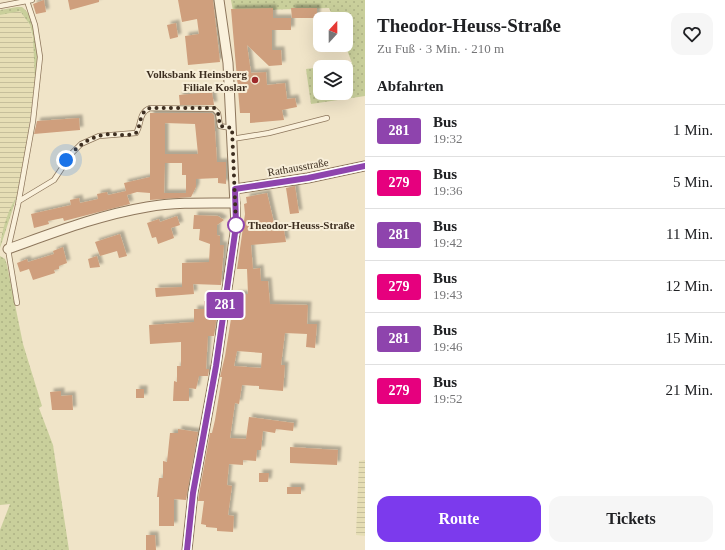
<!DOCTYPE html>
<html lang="de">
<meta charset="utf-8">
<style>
body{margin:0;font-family:Georgia,serif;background:#f6f6f6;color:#202124;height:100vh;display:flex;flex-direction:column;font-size:15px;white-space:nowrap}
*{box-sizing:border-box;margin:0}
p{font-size:13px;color:#757577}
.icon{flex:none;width:22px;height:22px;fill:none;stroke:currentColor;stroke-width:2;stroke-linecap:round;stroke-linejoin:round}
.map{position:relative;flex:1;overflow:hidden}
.side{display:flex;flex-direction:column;background:#fff;width:360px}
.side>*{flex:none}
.badge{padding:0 8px;border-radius:3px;font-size:14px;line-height:26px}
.needle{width:26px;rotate:21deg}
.controls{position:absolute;left:313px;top:12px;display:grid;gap:8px}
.controls a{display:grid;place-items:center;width:40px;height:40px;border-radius:8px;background:#fff;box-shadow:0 4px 16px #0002;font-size:20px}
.you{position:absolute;width:20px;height:20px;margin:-10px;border:3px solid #fff;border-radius:50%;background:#1a73e8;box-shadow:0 0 0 6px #1a73e833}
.map>.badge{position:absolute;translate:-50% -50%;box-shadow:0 0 0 2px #fff}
h2{padding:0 12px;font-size:15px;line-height:36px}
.round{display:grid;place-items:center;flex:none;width:42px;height:42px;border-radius:12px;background:#f6f6f6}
.summary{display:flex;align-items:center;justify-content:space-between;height:68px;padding:0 12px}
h1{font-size:19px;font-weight:600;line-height:30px}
.button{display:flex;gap:8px;margin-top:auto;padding:8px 12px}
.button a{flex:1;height:46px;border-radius:12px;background:#7c3aed;color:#fff;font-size:16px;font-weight:600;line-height:46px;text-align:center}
.button a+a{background:#f6f6f6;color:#202124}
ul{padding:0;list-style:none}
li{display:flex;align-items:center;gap:12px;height:52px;padding:0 12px;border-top:1px solid #e0e0e0}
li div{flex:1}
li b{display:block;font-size:15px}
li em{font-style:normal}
li .badge{min-width:44px;font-weight:700;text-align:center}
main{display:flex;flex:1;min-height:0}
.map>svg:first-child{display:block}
.farmland{fill:url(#farmland-rules)}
.grass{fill:url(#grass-dots);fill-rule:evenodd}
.building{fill:#cf9f7d;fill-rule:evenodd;filter:url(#shadow)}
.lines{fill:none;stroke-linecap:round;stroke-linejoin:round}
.lane-casing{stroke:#8d765c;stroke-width:6}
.street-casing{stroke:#8d765c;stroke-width:11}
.lane{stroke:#faf1dc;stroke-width:4.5}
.street{stroke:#faf1dc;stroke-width:9}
.line-casing{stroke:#fff;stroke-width:9}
.line{stroke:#8e44ad;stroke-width:6}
.walk{stroke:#3d2e20;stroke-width:4;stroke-dasharray:0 7.2}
.poi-dot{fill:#9e2a2b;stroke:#f7eed8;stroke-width:1.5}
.stop-dot{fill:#fff;stroke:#8e44ad;stroke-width:2}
.labels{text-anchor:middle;stroke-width:4;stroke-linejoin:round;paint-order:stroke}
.poi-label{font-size:11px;font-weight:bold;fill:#3d2e20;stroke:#f7eed8;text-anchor:end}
.street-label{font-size:11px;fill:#3d2e20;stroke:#f7eed8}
.stop-label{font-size:11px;font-weight:bold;fill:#3d2e20;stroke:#f7eed8;text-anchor:start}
</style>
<main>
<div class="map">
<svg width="365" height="550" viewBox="0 0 365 550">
<defs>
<pattern id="farmland-rules" width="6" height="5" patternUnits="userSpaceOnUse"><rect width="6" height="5" fill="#e6deb5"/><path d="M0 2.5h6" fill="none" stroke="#c6bf9b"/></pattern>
<pattern id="grass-dots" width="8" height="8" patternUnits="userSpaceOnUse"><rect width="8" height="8" fill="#c9cf9b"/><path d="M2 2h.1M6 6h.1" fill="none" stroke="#aeb285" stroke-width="1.8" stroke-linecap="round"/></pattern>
<filter id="shadow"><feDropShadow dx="3.5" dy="-3.5" stdDeviation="1" flood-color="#0004"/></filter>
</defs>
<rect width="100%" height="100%" fill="#f0e4c8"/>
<!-- farmland -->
<g class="farmland">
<path d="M13,11H20L30,25L35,50V81L26,149L17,196L13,202L0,239V15Z"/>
<path d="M365,460V536L356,535L359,461Z"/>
</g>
<!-- grass -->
<g class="grass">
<path d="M231,0H365V96L311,104L306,69L352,63L345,45H346V19H334L329,8L233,11ZM320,67H346V93H320Z"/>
<path d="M17,7H22C41,21 38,60 35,81L33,37L30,25L20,11L0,15V10Z"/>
<path d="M17,196L0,248C0,235 9,207 17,196Z"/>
<path d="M0,256L5,259L7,265L23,344L42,406L39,408L53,445L69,550H0V530L10,504L0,505Z"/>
</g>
<!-- building -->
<g class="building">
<path d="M44,0L46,12L36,14L33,4Z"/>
<path d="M68,0H99V2L70,10Z"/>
<path d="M178,0H213L220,62L188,65L185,36L199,34L197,19L182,22Z"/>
<path d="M273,8V18H291V30H272V50H281L282,65L269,66L247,45L251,73L266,72L267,85L285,83L287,99L295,98L297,107L282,110L284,120L250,123V113H240L231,9Z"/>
<path d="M291,8H317V18H292Z"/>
<path d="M176,23L178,37L170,39L167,25Z"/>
<path d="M212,92L214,105H180L179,95Z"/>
<path d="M150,113H212L214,115L217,162H226V184L218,183V178L196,179V187L191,197L150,200V193L137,192L127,195L130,204L64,221L63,218L48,221L49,224L34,228L31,214L71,205L70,200L79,198L80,203L98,199L97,194L107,192L108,195L126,191L124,183L150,177ZM165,123L195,124L198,154H165ZM165,163H182V175H186V193H164Z"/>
<path d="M79,118L80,130L34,134L37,121Z"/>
<path d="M295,186L299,213L290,214L286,188Z"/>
<path d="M267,193L276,231L284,230L286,242L251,245L253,269L260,268L261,281H268L270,304L308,305L307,324H317L315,348L306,347L307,334L285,333L281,365H285L283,391L259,389V386L242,385L239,404L235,403L230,438L246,439L249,417L294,423L293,431L276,429L275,433L263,431L261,450H257L256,461L243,460V465L229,464L227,485L232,486L228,515L234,516L233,532L217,531V528L206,527V525L201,524L204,501H198L199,494L210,433H212L215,420L222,377H220L225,356L235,294H248L247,269H237L245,214L244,204L247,203L246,197ZM237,351L262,353L261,368L234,366Z"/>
<path d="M194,215L218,216L224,220L217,225V235L220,236V245H224L221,285L193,284L194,294L156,297L155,288L182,287V263L209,262L210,244L199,240L200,229H193Z"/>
<path d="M177,216L180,225L171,228L174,238L158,244L156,237L152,238L147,223L159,219L160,222Z"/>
<path d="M120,234L127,256L119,258L117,251L100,256L95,242Z"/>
<path d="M63,247L67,263L59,266V269L54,270L55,273L33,280L29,269L20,272L17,263L27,259L28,262L54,254L53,251Z"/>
<path d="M97,256L100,267L90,268L88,259Z"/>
<path d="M204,301H219L214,336H208L206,369H209L208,376H199L196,389L189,388V401H173L174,381L177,382V366H181V342L150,344L149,325L194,322V309H204Z"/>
<rect x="136" y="389" width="8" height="9"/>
<path d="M61,391V396L72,395L73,410H52L50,392Z"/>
<path d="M178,429L198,432L186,500L174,499V526H159V497H157L159,478H163V461L167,462L170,433H178Z"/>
<path d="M290,447L338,450L337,465L290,463Z"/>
<path d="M259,473H269L268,482H259Z"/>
<rect x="287" y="487" width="14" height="7"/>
<path d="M146,535H155L156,550H146Z"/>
</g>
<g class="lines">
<!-- lane casing -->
<g class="lane-casing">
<g id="lane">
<path d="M0,6L32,0"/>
<path d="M232,139L269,133L327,118"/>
<path d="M19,201L54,180L72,153L81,144L99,136L136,133C142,124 138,113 150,108L214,109L218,113L220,126L231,128"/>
<path d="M17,303L8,249L18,205L33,121L40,57L35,25L27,1"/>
</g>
</g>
<!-- street casing -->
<g class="street-casing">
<g id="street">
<path d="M235,189L308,178L365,166"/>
<path d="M8,249C53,233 99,215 147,207C176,202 206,203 235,203"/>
<path d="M187,550L193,493L216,366L236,226L228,63L219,0"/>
</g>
</g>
<!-- lane -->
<use href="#lane" class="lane"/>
<!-- street -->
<use href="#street" class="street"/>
</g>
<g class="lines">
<!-- line casing -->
<g class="line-casing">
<path id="line" d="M187,550L193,493L216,366L236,226L235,189L308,178L365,166"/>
</g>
<!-- line -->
<use href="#line" class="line"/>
<!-- walk -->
<path class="walk" d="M66,160C78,144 94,134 114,134C121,135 128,136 136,133C142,124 138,113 150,108H214L218,113L220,126L232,128L236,225"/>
</g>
<!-- markers -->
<circle class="poi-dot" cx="255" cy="80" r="4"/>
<circle class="stop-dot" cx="236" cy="225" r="8"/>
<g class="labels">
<!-- poi labels -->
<g class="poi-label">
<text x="247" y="78">Volksbank Heinsberg<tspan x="247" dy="13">Filiale Koslar</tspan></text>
</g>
<!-- street labels -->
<g class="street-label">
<text transform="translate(298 167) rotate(-10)" y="4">Rathausstraße</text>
</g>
<!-- stop labels -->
<g class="stop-label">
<text x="248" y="229">Theodor-Heuss-Straße</text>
</g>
</g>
</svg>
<div class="controls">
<a><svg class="needle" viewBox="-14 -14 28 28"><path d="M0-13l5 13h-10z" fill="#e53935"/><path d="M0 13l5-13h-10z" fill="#757577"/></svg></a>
<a><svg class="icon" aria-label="layers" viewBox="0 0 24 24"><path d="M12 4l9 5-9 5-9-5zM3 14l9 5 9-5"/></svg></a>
</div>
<div class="you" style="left:66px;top:160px"></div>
<b class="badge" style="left:225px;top:305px;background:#8e44ad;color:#fff">281</b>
</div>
<section class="side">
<div class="summary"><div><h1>Theodor-Heuss-Straße</h1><p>Zu Fuß · 3 Min. · 210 m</p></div><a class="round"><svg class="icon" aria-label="heart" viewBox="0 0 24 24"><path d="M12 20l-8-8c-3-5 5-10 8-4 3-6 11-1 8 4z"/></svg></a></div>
<h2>Abfahrten</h2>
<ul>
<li><span class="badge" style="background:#8e44ad;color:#fff">281</span><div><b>Bus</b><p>19:32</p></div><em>1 Min.</em></li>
<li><span class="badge" style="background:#e6007e;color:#fff">279</span><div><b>Bus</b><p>19:36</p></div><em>5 Min.</em></li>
<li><span class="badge" style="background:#8e44ad;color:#fff">281</span><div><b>Bus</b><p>19:42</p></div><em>11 Min.</em></li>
<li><span class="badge" style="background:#e6007e;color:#fff">279</span><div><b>Bus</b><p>19:43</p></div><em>12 Min.</em></li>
<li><span class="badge" style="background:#8e44ad;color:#fff">281</span><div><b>Bus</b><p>19:46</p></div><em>15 Min.</em></li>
<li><span class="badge" style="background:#e6007e;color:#fff">279</span><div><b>Bus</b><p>19:52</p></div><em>21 Min.</em></li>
</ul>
<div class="button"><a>Route</a><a>Tickets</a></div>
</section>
</main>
